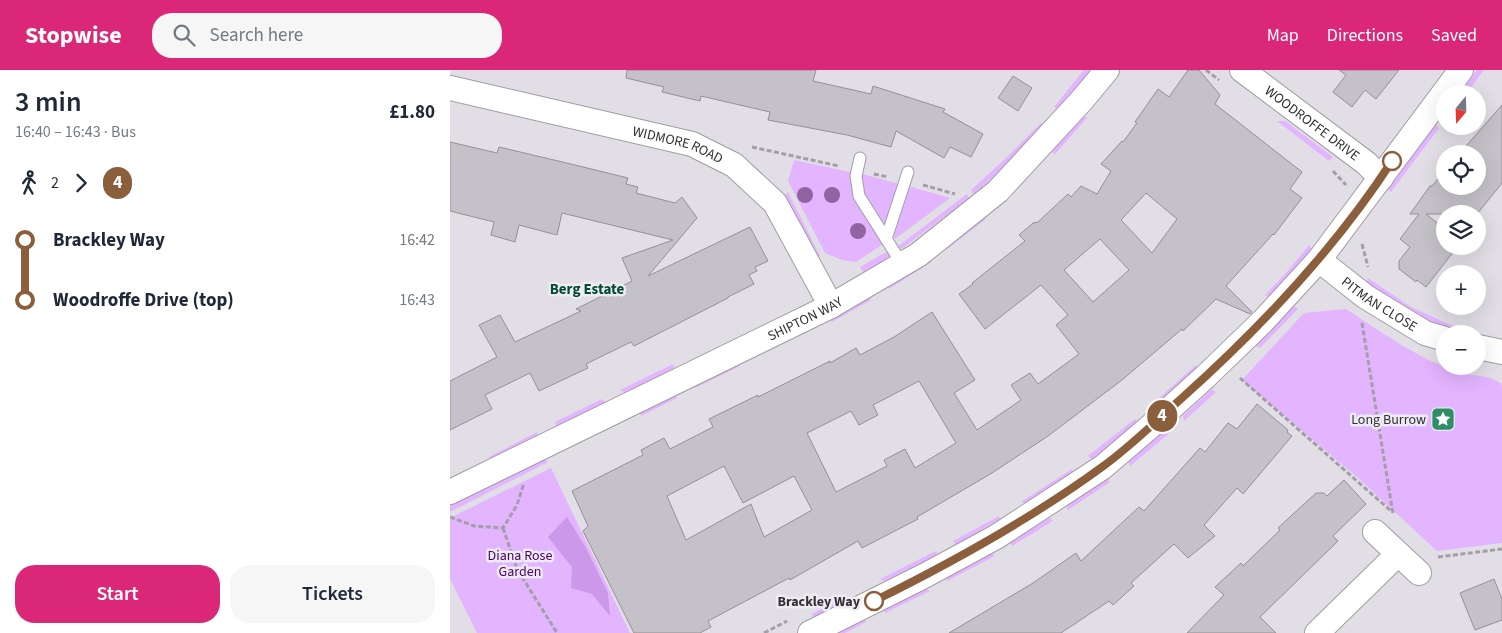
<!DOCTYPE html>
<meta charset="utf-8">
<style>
body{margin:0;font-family:"Source Sans 3",sans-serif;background:#f6f6f7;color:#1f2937;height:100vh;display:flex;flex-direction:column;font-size:19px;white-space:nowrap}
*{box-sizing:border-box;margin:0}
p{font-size:16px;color:#747a83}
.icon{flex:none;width:28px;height:28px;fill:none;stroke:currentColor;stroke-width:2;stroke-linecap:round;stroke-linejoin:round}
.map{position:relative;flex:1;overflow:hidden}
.drawer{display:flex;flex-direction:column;background:#fff;width:450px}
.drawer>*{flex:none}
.badge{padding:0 10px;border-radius:16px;font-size:18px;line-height:32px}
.needle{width:32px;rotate:199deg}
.fabs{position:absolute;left:986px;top:15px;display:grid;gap:10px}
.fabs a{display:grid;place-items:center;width:50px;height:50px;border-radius:50%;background:#fff;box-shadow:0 5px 20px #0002;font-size:25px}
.map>.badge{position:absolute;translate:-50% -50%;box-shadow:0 0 0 2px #fff}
.legs{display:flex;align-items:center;gap:8px;height:55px;padding:0 15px;font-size:16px}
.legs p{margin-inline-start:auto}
.headline{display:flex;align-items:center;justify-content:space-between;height:85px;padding:0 15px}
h1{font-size:28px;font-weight:600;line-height:38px}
.cta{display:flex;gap:10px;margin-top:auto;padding:10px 15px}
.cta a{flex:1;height:58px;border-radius:20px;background:#db2777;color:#fff;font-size:20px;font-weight:600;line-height:58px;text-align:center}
.cta a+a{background:#f6f6f7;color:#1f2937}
ul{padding:0 15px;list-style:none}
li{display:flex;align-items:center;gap:18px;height:60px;font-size:19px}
li i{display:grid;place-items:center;width:8px;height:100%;margin:0 6px;background:currentColor}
li i::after{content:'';width:12px;height:12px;margin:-6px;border:4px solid;border-radius:50%;background:#fff}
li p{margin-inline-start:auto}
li:first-child i{background:linear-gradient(#0000 50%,currentColor 0)}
li:last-child i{background:linear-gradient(currentColor 50%,#0000 0)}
header{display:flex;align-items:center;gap:30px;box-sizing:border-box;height:70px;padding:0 25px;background:#db2777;color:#fff}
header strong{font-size:24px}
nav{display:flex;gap:28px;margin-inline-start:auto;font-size:18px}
.search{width:350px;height:45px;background:#f6f6f7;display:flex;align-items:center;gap:12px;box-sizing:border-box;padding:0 18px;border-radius:20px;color:#747a83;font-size:19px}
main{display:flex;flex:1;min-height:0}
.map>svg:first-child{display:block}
.green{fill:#e3b4ff}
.forest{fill:#cc98ea}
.building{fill:#c5c1c8;stroke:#949096;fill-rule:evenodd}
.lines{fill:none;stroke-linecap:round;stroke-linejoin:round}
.service-casing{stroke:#a19da3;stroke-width:13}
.minor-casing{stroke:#a19da3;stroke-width:26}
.path{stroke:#a29fa5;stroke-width:3;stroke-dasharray:5 2.5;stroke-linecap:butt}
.service{stroke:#fff;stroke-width:11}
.minor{stroke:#fff;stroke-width:24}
.tree{fill:#8f64a0}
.line-1-casing{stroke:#fff;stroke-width:11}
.line-1{stroke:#8b5e3c;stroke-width:8}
.stop-1-dot{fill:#fff;stroke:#8b5e3c;stroke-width:2.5}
.labels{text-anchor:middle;stroke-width:5;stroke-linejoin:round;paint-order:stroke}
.street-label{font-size:14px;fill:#323033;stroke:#efebf2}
.poi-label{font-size:14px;fill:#323033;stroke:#efebf2;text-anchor:end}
.park-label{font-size:14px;fill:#4b0168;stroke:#efebf2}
.stop-label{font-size:14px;font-weight:bold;fill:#323033;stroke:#efebf2;text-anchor:end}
.neighbourhood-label{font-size:15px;font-weight:bold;fill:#014c33;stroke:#efebf2}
</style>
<header>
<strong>Stopwise</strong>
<div class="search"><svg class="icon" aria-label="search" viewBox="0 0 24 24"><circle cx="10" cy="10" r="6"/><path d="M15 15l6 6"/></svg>Search here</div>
<nav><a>Map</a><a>Directions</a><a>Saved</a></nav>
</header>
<main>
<section class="drawer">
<div class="headline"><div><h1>3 min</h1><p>16:40 – 16:43 · Bus</p></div><b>£1.80</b></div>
<div class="legs"><svg class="icon" aria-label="walk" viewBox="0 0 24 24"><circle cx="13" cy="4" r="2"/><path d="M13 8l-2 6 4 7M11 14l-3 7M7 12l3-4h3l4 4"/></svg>2<svg class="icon" aria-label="forward" viewBox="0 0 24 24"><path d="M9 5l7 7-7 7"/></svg><b class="badge" style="background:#8b5e3c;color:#fff">4</b></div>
<ul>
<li><i style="color:#8b5e3c"></i><b>Brackley Way</b><p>16:42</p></li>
<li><i style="color:#8b5e3c"></i><b>Woodroffe Drive (top)</b><p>16:43</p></li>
</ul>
<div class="cta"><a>Start</a><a>Tickets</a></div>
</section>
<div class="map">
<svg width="1052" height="563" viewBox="0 0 1052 563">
<rect width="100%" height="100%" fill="#e2dee5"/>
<!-- green -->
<g class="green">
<path d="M634,0H641L609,40L604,37Z"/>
<path d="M1027,0H1034L1016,24H1009Z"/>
<path d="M635,47L637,48L605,84L602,82L632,48Z"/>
<path d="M827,51H835L883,87L879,91Z"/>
<path d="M591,53L595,57L551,101L523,124L521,120L556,88Z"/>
<path d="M985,55L989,58L941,122L938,120Z"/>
<path d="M344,90L400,102L409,137L425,157L433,174L406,192L392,190L375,183L338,111Z"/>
<path d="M409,103L449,114L436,157C420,139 408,128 409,103Z"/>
<path d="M458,116L500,128L445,169L444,166Z"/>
<path d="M338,122L370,186L366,188L334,126Z"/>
<path d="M517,124L519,128L453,178L449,179L447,177Z"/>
<path d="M533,146L536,149L497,179L496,176Z"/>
<path d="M859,175L862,179L820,228L815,225L836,203Z"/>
<path d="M438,181L441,187L414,203L410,197Z"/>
<path d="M480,189L481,192L439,219L437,216Z"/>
<path d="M918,208L961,237L1005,257L1004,261C979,258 936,227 916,212Z"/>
<path d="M419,226L421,230L382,252L379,247Z"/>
<path d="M844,236L848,239L810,278L806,276Z"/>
<path d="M896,239C933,263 969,290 1012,303C1026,307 1041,304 1052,315V473L987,481L908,408L792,310L854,243Z"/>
<path d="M288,292L290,296L245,318L243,316Z"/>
<path d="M223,294L224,297L222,302L176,323L170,320Z"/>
<path d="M746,295L748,297L704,341L700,336Z"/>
<path d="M762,319L766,322L734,351L733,346Z"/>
<path d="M224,323L227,328L191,346L189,341Z"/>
<path d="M152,329L156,334L107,357L105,352Z"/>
<path d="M685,349L688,353L642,389L638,386Z"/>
<path d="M721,355L727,357L680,396L678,391Z"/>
<path d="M87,362L88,365L85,369L41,391L39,387Z"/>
<path d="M94,389L98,392L0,442V435Z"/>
<path d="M101,398L180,563H27L0,509V448Z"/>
<path d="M622,399L624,402L577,434L571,432Z"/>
<path d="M658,408L660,412L618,440L617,439L618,435Z"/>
<path d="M549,446L550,449L548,450L507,474H505L503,471Z"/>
<path d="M599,448H600L603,451L562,476L560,473Z"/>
<path d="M486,481L487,483L486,486L434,511L430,509Z"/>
<path d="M541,482L545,486L497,511V507Z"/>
<path d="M474,518L480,521L435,543L434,540L436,538Z"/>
<path d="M394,528L395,532L365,547L361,544Z"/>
<path d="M414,549L416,552L395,563H385Z"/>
</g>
<!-- forest -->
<path class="forest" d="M117,447L135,476L158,523L160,546L142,524L121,518L122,497L98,467Z"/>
<!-- building -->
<g class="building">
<path d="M177,0H366L363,11L421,24L423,16L495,39L493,42L533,64L521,87L500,77L494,88L446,61L441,77L397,65L318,50L320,42L251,26L250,31L212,22L214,17L176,8Z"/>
<path d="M738,0H749L770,25L765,34L852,102L840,119L852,128L824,165L823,164L776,216L802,242L800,244L766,229L733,261L732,259L672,310L598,366L542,403L467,447L468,449L412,478L408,471L340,510L339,508L258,551L261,557L250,563H184L133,461L138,456L122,421L193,385L191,380L214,368L220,379L263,357L259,349L308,325V327L380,291V293L406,278L410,285L444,267L482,242L525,310L504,323L527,360L571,330L561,315L580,303L588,314L629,284L606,255L618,245L591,215L535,259L509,224L523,214L522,213L575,171L569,165L583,153L588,152L618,124L621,127L631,116L647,124L661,101L651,94L672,71L673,72L687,53L685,52L708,19L719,27ZM696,123L727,149L702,183L671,150ZM650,169L679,200L643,232L614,200ZM469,311L506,373L465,398L455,379L434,390L437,396L386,422L357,363L401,341L409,355L428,345L423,335ZM274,396L293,433L344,406L362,440L314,467L301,434L236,470L217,426Z"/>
<path d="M889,0H949L926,29L915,20L902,37L883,22L896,5Z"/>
<path d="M563,6L582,18L568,41L548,28Z"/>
<path d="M1052,35V113L1027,144H976L995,159V176H1008L976,217L967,210L966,212L949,199V191L960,177L950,169L969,144H960L980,116H982L995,101V116H1028V84H1009Z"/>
<path d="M0,72L47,83L49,77L121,94L178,108L176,114L188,117L186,123L225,133L232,127L247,148L198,206L300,157L318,191L305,197L307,201L299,205L304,214L278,227V228L184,276L181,272L136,294L138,298L89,321L80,303L35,325L42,339L0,360V311L47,287L29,255L50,245L65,272L131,241L126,239L182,211L172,188L223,170L112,143L107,165L69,155L65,172L41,165L44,152L0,141Z"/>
<path d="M807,334L838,360L837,362L842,366L793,424L787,418L754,455L765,466L738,488L724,474L681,513L684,516L663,535L659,531L611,563H499L583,513L626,483L631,491L689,437L694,441L750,378L755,382L778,353L787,359Z"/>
<path d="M894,410L916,434L883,466L888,471L810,547L826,563H737L774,525L765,517L791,493L793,496L830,460L828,458L866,423H874L877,426Z"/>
<path d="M1044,509L1052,529V550L1025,560L1010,523Z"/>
</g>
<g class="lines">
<!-- service casing -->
<g class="service-casing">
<g id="service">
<path d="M410,88L406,106L409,126L452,194"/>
<path d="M436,169L458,102"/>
</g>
</g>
<!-- minor casing -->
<g class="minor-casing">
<g id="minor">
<path id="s1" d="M792,0L916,93L931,108"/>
<path id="s2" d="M0,18L242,74L284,95L325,133L381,236"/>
<path id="s3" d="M869,190L916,227L975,263L995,269"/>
<path d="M1028,277L1052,282"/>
<path id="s4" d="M0,422L381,236L468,185L548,121L632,30L657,0"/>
<path d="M925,462L969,503"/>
<path d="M360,563L474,506L546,467L653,397L702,355L755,307L813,251L869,190L1011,0"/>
<path d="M867,563L948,484"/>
</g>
</g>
<!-- path -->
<g class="path">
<path d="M756,0L769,10"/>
<path d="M302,77L389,96"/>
<path d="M883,101L896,115"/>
<path d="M424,104L438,107"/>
<path d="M473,115L505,124"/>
<path d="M912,174L918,197"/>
<path d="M912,253L943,444"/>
<path d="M790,308L941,441"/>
<path d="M0,447L24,456L53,458L67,435L74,413"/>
<path d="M53,458L67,499L107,563"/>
<path d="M988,487L1052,479"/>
<path d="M314,563L337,551"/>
</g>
<!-- service -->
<use href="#service" class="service"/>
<!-- minor -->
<use href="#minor" class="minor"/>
</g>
<!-- trees -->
<g class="tree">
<circle cx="355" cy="125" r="8"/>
<circle cx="382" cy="125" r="8"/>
<circle cx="408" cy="161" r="8"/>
</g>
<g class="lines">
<!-- line-1 casing -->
<g class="line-1-casing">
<path id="line-1" d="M424,531C503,492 581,449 652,397C680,377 706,351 732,328C810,258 885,179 942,91"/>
</g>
<!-- line-1 -->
<use href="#line-1" class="line-1"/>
</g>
<!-- icons -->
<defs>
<g id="sight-square" transform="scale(1.25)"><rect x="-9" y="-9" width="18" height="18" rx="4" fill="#2e8e67" stroke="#efebf2"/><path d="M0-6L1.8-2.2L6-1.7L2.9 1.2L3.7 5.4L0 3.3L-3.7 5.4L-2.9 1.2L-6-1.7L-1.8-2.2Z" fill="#fff"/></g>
</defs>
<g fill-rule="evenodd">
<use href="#sight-square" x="993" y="349"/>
</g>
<!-- markers -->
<g class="stop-1-dot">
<circle cx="942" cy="91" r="9"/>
<circle cx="424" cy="531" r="9"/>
</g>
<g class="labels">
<!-- street labels -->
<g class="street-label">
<text dy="5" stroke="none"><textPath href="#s1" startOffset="88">WOODROFFE DRIVE</textPath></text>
<text dy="5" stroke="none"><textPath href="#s2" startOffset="235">WIDMORE ROAD</textPath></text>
<text dy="5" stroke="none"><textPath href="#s3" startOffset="75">PITMAN CLOSE</textPath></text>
<text dy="5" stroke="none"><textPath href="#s4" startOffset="395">SHIPTON WAY</textPath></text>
</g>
<!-- poi labels -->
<g class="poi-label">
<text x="976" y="354">Long Burrow</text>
</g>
<!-- park labels -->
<g class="park-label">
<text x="70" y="490">Diana Rose<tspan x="70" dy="16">Garden</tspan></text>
</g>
<!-- stop labels -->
<g class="stop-label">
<text x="410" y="536">Brackley Way</text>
</g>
<!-- neighbourhood labels -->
<g class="neighbourhood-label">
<text x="137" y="224">Berg Estate</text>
</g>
</g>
</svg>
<div class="fabs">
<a><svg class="needle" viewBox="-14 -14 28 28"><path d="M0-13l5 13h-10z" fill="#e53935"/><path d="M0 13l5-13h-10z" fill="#747a83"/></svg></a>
<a><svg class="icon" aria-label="locate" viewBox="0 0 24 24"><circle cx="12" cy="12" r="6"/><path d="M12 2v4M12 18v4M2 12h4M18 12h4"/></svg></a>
<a><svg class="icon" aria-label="layers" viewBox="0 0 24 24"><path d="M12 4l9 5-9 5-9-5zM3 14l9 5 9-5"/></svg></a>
<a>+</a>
<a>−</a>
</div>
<b class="badge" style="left:712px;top:346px;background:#8b5e3c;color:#fff">4</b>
</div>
</main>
